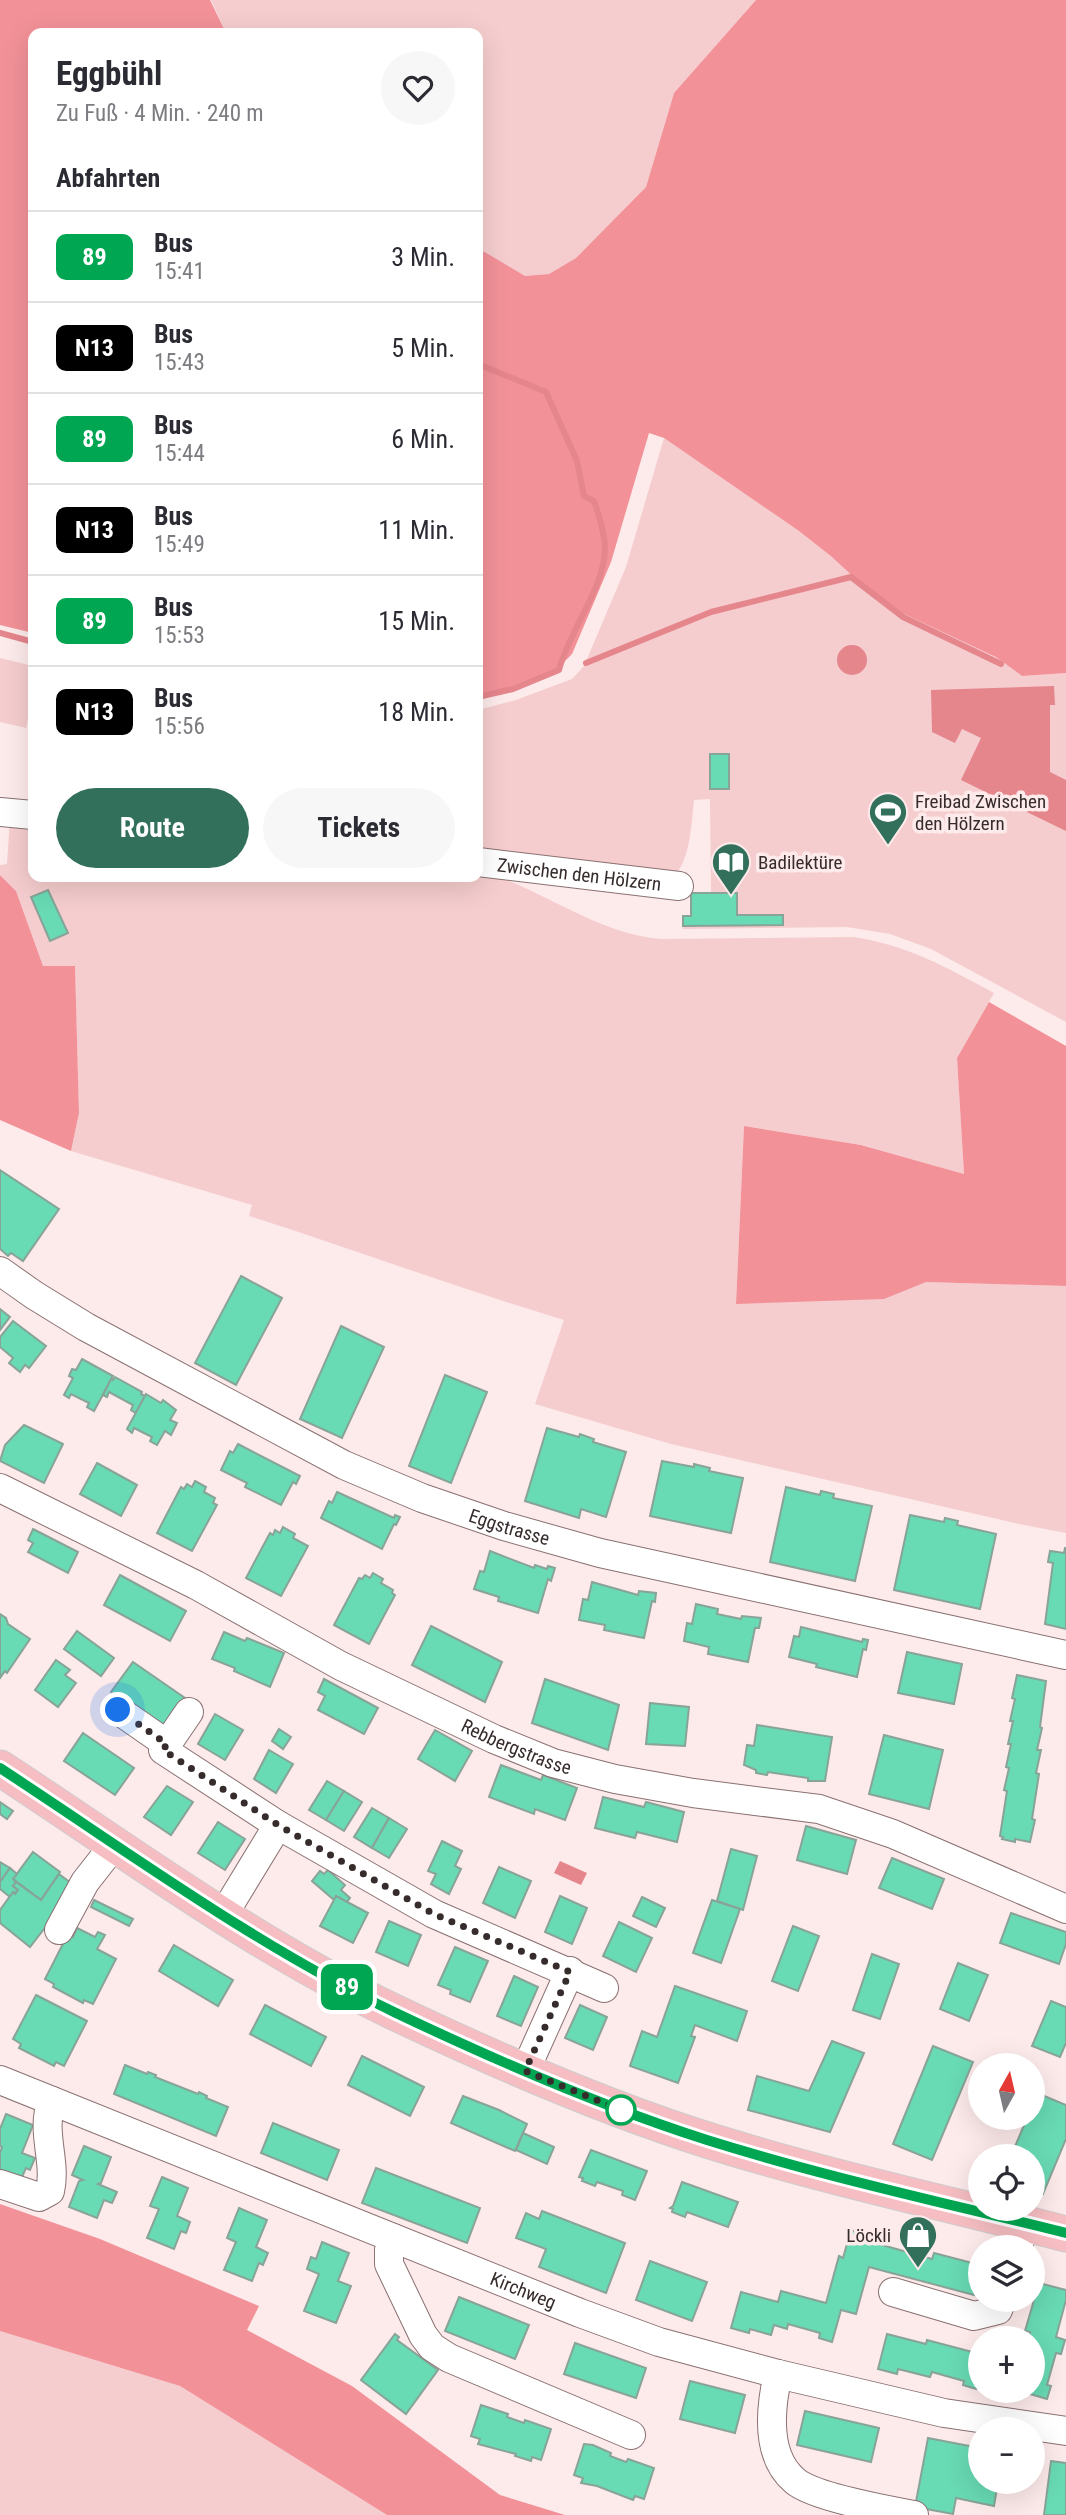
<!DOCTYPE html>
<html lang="de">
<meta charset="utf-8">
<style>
body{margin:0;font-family:"Roboto Condensed",sans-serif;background:#f7f7f7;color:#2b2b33;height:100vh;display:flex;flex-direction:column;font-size:26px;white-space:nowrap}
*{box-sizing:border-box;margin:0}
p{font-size:23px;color:#7c7c81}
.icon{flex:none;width:38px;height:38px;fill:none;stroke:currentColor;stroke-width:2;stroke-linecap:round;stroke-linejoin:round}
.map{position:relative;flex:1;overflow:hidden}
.drawer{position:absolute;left:28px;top:28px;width:455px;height:854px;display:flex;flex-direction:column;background:#fff;border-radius:14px;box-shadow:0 7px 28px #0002}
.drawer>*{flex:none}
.badge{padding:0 14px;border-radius:10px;font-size:24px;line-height:46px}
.needle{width:46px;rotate:8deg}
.controls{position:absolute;left:968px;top:2053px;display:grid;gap:14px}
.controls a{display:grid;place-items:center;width:77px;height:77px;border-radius:50%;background:#fff;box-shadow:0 7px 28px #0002;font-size:35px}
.you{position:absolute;width:35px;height:35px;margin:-18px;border:5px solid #fff;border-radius:50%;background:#1a73e8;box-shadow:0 0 0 10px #1a73e833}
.map>.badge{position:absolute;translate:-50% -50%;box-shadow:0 0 0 4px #fff}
h2{padding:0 28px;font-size:26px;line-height:63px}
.round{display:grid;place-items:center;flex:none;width:74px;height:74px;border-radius:37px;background:#f7f7f7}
.headline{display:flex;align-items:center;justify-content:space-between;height:119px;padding:0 28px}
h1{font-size:33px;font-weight:700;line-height:52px}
.button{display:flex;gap:14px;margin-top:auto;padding:14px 28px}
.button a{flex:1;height:80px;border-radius:42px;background:#33705c;color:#fff;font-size:28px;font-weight:700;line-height:80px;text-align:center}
.button a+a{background:#f7f7f7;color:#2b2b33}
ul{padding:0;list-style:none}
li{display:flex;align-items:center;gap:21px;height:91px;padding:0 28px;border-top:2px solid #e1e1e2}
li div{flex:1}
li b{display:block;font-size:26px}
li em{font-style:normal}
li .badge{min-width:77px;font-weight:700;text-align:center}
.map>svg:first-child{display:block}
.green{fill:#f5cdce}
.forest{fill:#f29198}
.water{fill:#e5858c}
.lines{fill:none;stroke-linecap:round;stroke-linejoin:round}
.stream{stroke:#e5858c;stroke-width:6}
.building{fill:#68dab4;stroke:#88a398;stroke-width:2}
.minor-casing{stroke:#8a7071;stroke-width:30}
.major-casing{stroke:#cfcccc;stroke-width:37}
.minor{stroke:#fff;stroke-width:28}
.major{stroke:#f6bec2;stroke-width:35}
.line-casing{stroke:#fff;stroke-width:16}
.line{stroke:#00a651;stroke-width:10}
.walk{stroke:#372c2c;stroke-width:7;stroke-dasharray:0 12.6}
.stop-dot{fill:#fff;stroke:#00a651;stroke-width:3.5}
.labels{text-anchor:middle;stroke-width:7;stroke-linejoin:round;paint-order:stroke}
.poi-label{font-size:19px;fill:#372c2c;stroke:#fdeaea;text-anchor:start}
.street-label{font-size:19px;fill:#372c2c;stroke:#fdeaea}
</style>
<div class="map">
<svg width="1066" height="2515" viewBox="0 0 1066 2515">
<rect width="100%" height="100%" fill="#fdeaea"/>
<!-- green -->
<g class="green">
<path d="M211,0H756L674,93L646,187L576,258L549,274L525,276L478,248V33H226Z"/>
<path d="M664,438L799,531L832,557L996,657L1022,676L1066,673V1022L931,949L890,934L847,927L683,929V916H691L711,893L710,799L694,800C692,818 690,866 673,875L478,855V710L516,700L572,679L584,666L626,567Z"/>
<path d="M0,658L33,666V697L26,728L0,722Z"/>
<path d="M10,819L33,822V877H478V870C539,887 597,934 660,939L853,937C905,944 948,968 994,993L957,1058L964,1174L862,1145L744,1126L736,1303L926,1282L1066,1286V1533L1019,1524L671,1444L535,1404L564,1320C458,1288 355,1250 249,1216L252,1205L71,1151L79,1113L75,966H43L16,891L0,875V865L7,864Z"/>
<path d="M0,2331L180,2386L387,2515H0Z"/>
</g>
<!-- forest -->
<g class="forest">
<path d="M0,0H210L226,33H33V633L0,625Z"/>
<path d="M756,0H1066V673L1022,676L996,657L883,604L832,557L799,531L664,438L649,433L611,562L572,654L558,668L511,687L478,695V248L525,276L549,274L576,258L646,187L674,93Z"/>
<path d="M0,875L16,891L43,966H75L79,1113L71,1151L0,1120Z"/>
<path d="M989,1002L1066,1046V1286L926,1282L884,1299L736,1304L744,1126L861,1145L964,1174L957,1058Z"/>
<path d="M0,2204L100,2239L259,2306L247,2330L352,2386L500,2495L565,2515H387L180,2386L0,2331Z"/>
</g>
<!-- water -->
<g class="water">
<circle cx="852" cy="660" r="15"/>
<path d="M1054,686L1055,705H1050V772L1066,780V831L961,780L981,738L962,729L955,743L932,732L931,690Z"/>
<path d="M560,1861L587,1873L581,1885L554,1873Z"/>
</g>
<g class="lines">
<!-- stream -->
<g class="stream">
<path d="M478,364L546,392L577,461L584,496L594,501C599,515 605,533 605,549C604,589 569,631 559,670L513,689L478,697"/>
<path d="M0,633L33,642"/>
<path d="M586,663L711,612L851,577L903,617L1001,664"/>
</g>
</g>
<!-- building -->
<g class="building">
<rect x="710" y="754" width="19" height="35"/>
<path d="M48,890L68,933L50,941L31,897Z"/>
<path d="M691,893H737V915H783V925L683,926V916H691Z"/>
<path d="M0,1170L59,1209L23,1261L11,1253L8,1256L0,1249Z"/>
<path d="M241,1276L282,1298L236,1385L195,1363Z"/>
<path d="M0,1309L10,1317L0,1330Z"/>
<path d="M13,1321L46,1346L29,1368L25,1365L20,1372L9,1363L13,1358L0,1347V1337Z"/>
<path d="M341,1326L384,1347L342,1438L300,1419Z"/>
<path d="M82,1359L113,1376L94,1411L87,1407L89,1403L71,1394L69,1398L64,1395L73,1378L69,1376L72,1369L76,1370Z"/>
<path d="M445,1375L487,1392L451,1483L409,1466Z"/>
<path d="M115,1377L142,1392L141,1394L145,1396L136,1413L131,1410L133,1405L109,1392L107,1397L103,1395L111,1379L113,1380Z"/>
<path d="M146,1394L161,1403L163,1400L176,1410L170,1420L177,1423L171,1435L165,1431L157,1445L150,1441L152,1437L134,1428L132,1433L127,1429Z"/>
<path d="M24,1425L63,1444L44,1483L0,1461L5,1445Z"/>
<path d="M547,1428L579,1437L580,1434L594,1439L593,1442L626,1452L606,1517L581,1509L579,1518L525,1501Z"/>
<path d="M238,1444L300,1476L296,1484L293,1482L281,1505L245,1487L247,1483L221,1470L230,1451L233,1453Z"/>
<path d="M662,1461L694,1467V1464L710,1468L709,1471L743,1478L731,1533L650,1516Z"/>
<path d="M97,1463L137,1485L121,1516L80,1494Z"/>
<path d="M195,1481L206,1487L204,1492L215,1498L213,1503L217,1505L192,1551L157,1533L181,1487L184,1489L187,1484L192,1487Z"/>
<path d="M786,1487L820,1495L821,1491L834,1494L833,1498L872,1506L855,1581L770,1562Z"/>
<path d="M337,1492L394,1518L395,1515L400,1517L396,1525L394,1524L382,1549L321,1518L329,1501L332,1503Z"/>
<path d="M910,1515L944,1522L945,1518L958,1521L957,1525L996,1534L980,1609L894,1590Z"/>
<path d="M283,1527L295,1534L293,1538L308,1546L281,1596L246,1578L270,1533L273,1535L275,1530L280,1533Z"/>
<path d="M33,1529L78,1552L68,1573L28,1552L33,1543L28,1540Z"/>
<path d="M1065,1548H1066V1629L1045,1624L1053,1563L1048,1562L1050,1551L1064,1553Z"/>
<path d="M490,1551L534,1568L535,1565L547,1569L548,1566L555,1568L551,1581L548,1579L538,1613L498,1601L499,1597L474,1589L480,1571L484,1572Z"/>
<path d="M373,1573L383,1579L381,1583L393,1590L392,1593L395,1595L369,1644L334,1625L359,1578L362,1579L365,1575L370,1578Z"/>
<path d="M120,1575L186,1611L170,1641L104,1605Z"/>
<path d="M592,1582L638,1595L639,1591L656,1593L655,1602L652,1601L644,1638L604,1630L605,1625L579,1620L583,1599L588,1600Z"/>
<path d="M696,1604L718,1609L717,1614L741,1619L742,1616L761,1618L759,1628H755L748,1662L708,1654L709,1647L684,1641L687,1623L692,1624Z"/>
<path d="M0,1614L6,1618L8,1624L30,1639L7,1673L5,1671L0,1678Z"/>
<path d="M431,1626L502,1662L485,1702L412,1665Z"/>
<path d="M801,1627L862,1642L863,1639L868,1640L866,1650L863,1649L857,1677L816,1667L817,1664L789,1657L794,1636L799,1637Z"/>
<path d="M77,1631L114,1658L101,1676L64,1649Z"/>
<path d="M224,1632L245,1641L247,1638L284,1653L270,1687L234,1671L235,1668L212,1659Z"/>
<path d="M907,1652L962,1664L954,1704L898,1693Z"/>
<path d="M56,1660L70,1670L65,1675L76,1683L58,1707L35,1690Z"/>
<path d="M133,1662L185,1698L164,1729L111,1692Z"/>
<path d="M1017,1675L1046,1681L1040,1727L1042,1728L1037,1750H1041L1036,1773L1039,1774L1032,1819L1035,1820L1030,1842L1015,1839V1842L1002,1839L1003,1837L1000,1836L1007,1791L1004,1790L1009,1768L1006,1767L1011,1744H1008L1013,1721H1010L1015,1699L1012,1698Z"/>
<path d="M324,1679L378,1708L364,1734L318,1710L325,1696L318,1692Z"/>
<path d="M545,1679L619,1705L608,1750L532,1723Z"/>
<path d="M650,1703L689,1707L685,1746L646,1744Z"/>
<path d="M215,1714L243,1730L225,1760L198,1744Z"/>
<path d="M757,1725L832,1737L825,1781H808V1778L768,1772L767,1775L756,1773V1770L744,1765L747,1745L754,1746Z"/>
<path d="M279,1729L291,1737L283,1749L272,1741Z"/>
<path d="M435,1730L472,1751L455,1781L418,1759Z"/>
<path d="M83,1733L134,1768L115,1795L64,1761Z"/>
<path d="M884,1735L943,1750L929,1809L869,1794Z"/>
<path d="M269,1750L293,1764L276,1793L254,1779Z"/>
<path d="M501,1765L541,1780L543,1775L577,1788L565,1820L535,1809L534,1814L489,1797Z"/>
<path d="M327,1781L344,1791L326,1820L309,1810Z"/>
<path d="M167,1786L193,1802L171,1835L144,1817Z"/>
<path d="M344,1791L362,1802L344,1831L326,1820Z"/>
<path d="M603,1797L644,1807L646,1802L684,1812L677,1842L637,1832L635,1838L595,1828Z"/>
<path d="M0,1802L13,1811L7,1819L0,1814Z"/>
<path d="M372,1808L389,1818L372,1848L354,1837Z"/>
<path d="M389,1818L407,1829L389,1858L372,1848Z"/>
<path d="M218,1822L245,1839L225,1870L198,1853Z"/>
<path d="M806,1826L856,1840L847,1874L797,1860Z"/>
<path d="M442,1841L462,1851L455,1866L461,1869L449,1894L431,1884L436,1874L428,1871Z"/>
<path d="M731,1849L757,1856L743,1910L717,1901Z"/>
<path d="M33,1852L60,1872L41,1900L13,1879Z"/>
<path d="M892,1858L944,1879L932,1909L879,1888Z"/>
<path d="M0,1862L10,1868L0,1882Z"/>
<path d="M499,1867L531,1881L515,1918L483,1903Z"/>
<path d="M10,1868L17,1874L13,1879L16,1882L13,1886L18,1890L10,1897L0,1889V1882Z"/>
<path d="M328,1870L345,1885L341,1890L350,1898L347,1902L336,1896L334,1900L312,1881L320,1871L324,1874Z"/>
<path d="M59,1874L71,1883L54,1916L30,1947L0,1923V1910L13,1892L15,1894L18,1890L13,1886L16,1882L41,1900Z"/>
<path d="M336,1896L368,1913L353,1943L320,1926Z"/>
<path d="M560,1896L587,1908L572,1944L545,1932Z"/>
<path d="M642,1897L665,1908L656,1927L633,1916Z"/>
<path d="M94,1900L133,1919L129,1926L91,1907Z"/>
<path d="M712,1900L740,1909L721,1963L693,1953Z"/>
<path d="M1011,1913L1066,1932V1944L1059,1964L1000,1943Z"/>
<path d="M389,1921L421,1935L408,1966L376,1952Z"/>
<path d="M619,1922L652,1938L636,1972L603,1956Z"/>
<path d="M793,1926L819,1936L798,1991L772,1981Z"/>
<path d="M77,1928L95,1937L98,1932L105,1935L97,1949L116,1959L93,2004L84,2000L83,2003L53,1987L54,1984L45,1979L68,1934L73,1937Z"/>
<path d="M174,1945L233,1980L218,2006L159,1971Z"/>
<path d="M455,1947L488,1961L470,2002L450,1994L451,1990L438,1985Z"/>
<path d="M872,1954L899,1964L880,2019L853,2010Z"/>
<path d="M958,1963L988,1975L969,2021L940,2009Z"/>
<path d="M514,1976L538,1987L521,2026L497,2016Z"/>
<path d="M675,1986L747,2011L737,2041L695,2025L691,2036L695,2037L678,2083L630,2066L642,2031L657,2037Z"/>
<path d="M36,1995L87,2021L64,2066L56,2062L54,2066L19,2048L21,2044L13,2039Z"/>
<path d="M1051,2001L1066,2007V2043L1060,2057L1032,2046Z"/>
<path d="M265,2005L326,2037L311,2066L250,2034Z"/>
<path d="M580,2005L607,2017L593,2050L565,2038Z"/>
<path d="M832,2041L864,2053L830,2132L748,2110L757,2076L809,2091Z"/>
<path d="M933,2046L973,2062L932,2160L893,2144Z"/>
<path d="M362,2056L424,2087L410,2116L348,2085Z"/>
<path d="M125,2065L147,2074L148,2072L156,2075L155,2077L198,2094L199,2092L207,2096L206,2098L228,2107L216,2136L114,2094Z"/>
<path d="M1037,2093L1066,2105V2139L1043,2194L1032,2189V2156H1011L1027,2118H1032V2104Z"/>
<path d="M463,2096L499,2110L527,2124L515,2151L451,2123Z"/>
<path d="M6,2114L33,2125L22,2153L35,2158L30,2170L26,2168L18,2186L0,2179V2153L2,2147L0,2146V2129Z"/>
<path d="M273,2123L339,2150L327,2180L261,2153Z"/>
<path d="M523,2133L554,2147L547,2164L516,2150Z"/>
<path d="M84,2146L111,2157L101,2183L98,2184L117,2192L112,2203L104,2200L97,2218L69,2207L79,2181L83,2180L72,2175Z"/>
<path d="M591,2150L647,2171L635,2200L622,2195L623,2191L597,2182L595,2186L582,2181L583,2178L579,2177Z"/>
<path d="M376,2168L480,2208L467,2243L362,2203Z"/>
<path d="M162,2177L188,2188L177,2216L190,2222L186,2233L181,2231L174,2249L147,2238L159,2209L150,2206Z"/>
<path d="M682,2182L738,2202L728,2227L687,2212L685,2217L672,2212L673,2209L670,2208L673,2206Z"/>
<path d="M239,2208L267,2220L256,2247L268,2253L263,2265L259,2263L252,2281L224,2270L236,2242L227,2238Z"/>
<path d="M542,2211L625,2243L606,2293L539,2267L546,2249L516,2238L526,2213L539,2219Z"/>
<path d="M851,2230L870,2236L868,2241L932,2259L934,2253L980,2265L974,2295L869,2267L856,2314L841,2310L832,2342L819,2338L820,2333L788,2324L787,2329L774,2325L771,2335L750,2329L749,2333L731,2328L741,2292L778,2302L781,2291L826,2303L839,2256L843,2258Z"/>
<path d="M322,2242L349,2253L338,2281L351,2286L336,2323L304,2311L319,2274L307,2269L311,2257L316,2259Z"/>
<path d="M650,2261L707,2282L692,2321L636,2300Z"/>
<path d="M1039,2283L1066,2290V2300L1056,2337L1065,2340L1061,2354L1056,2353L1047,2385L1051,2386L1047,2399L1016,2390H1032V2338H1029L1030,2332L1025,2331Z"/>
<path d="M459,2297L529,2325L515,2359L445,2331Z"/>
<path d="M395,2334L399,2337L397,2340L438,2370L406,2414L361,2380Z"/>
<path d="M887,2334L926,2344L927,2340L980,2354V2372L976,2389L963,2385L964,2381L932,2372L930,2377L898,2369L897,2374L878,2369Z"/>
<path d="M575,2343L646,2368L636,2398L564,2374Z"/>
<path d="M690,2381L745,2395L735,2433L680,2419Z"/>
<path d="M481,2405L508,2414L507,2417L524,2423L525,2420L551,2429L541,2460L532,2457L531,2461L515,2456L516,2454L478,2444L480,2439L471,2436Z"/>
<path d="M805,2411L879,2428L871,2462L797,2445Z"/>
<path d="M928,2438L980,2448V2482H998L994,2506L956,2498L953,2514L915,2507Z"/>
<path d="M584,2444L593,2445L611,2453L610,2456L626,2462L628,2459L654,2468L644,2499L635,2496L633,2500L597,2486L581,2483L583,2478L574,2475Z"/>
<path d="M1051,2461L1066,2463V2515H1044Z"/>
</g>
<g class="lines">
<!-- minor casing -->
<g class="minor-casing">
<g id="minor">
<path d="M0,812L33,815"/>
<path id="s1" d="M478,862L679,886"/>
<path id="s2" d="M0,1271L34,1295L86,1327L344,1465L422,1498L504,1526L600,1553L1066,1655"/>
<path id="s3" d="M0,1488L196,1585L341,1666L494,1739L553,1763L615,1779L693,1793L819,1809L893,1834L1066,1909"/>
<path d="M118,1710L167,1744"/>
<path d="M189,1712L163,1750L278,1825L434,1914L604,1988"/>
<path d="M222,1917L278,1825"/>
<path d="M59,1930L85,1882L114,1845"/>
<path d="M525,2071L570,1971"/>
<path id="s4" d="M0,2080L580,2313L659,2342L778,2374L944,2413L1066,2431"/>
<path d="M0,2184L39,2197L50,2191C57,2161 40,2131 52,2101"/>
<path d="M393,2238L389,2250V2264L423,2335L432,2347L449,2358L631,2435"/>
<path d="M1018,2247L1024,2223"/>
<path d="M893,2292L974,2316L998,2310L1002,2300"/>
<path d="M778,2374C770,2409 765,2456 795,2481C814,2497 887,2510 914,2515"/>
</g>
</g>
<!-- major casing -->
<g class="major-casing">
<path id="major" d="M0,1768C130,1853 255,1946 396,2013C497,2061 600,2106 707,2140C825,2177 946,2203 1066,2234"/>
</g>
<!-- minor -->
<use href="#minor" class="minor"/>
<!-- major -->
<use href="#major" class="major"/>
</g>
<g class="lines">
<!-- line casing -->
<g class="line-casing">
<path id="line" d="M0,1768C130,1853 255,1945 396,2013C497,2061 600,2106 707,2140C825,2177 946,2203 1066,2233"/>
</g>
<!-- line -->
<use href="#line" class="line"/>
<!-- walk -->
<path class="walk" d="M118,1710L167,1744L163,1750L278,1825L434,1914L570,1972L525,2071L621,2110"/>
</g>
<!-- icons -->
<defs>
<g id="stadium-pin" transform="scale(2.0125)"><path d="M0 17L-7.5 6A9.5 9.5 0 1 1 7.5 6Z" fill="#33705c" stroke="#fdeaea"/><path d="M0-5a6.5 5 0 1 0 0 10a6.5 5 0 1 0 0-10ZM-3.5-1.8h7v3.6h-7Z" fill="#fff"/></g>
<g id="library-pin" transform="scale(2.0125)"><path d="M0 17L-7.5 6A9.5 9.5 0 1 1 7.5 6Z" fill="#33705c" stroke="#fdeaea"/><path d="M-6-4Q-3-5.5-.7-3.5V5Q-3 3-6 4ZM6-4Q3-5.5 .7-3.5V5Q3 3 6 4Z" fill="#fff"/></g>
<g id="shop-pin" transform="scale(2.0125)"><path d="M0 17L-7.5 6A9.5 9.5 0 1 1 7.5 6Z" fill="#33705c" stroke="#fdeaea"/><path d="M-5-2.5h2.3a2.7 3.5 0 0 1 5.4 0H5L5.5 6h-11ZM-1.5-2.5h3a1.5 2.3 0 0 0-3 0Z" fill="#fff"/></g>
</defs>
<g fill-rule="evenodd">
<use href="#stadium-pin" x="888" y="812"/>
<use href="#library-pin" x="731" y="862"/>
<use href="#shop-pin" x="918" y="2235"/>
</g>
<!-- markers -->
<circle class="stop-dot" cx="621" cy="2110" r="14"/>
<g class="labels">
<!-- poi labels -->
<g class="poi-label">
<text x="915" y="808">Freibad Zwischen<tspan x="915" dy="22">den Hölzern</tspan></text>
<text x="758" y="869">Badilektüre</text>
<text x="891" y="2242" text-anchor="end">Löckli</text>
</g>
<!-- street labels -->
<g class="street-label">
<text dy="7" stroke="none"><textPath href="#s1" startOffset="102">Zwischen den Hölzern</textPath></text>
<text dy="7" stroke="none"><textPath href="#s2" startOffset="572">Eggstrasse</textPath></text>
<text dy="7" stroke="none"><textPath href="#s3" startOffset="578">Rebbergstrasse</textPath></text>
<text dy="7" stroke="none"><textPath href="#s4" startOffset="564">Kirchweg</textPath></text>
</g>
</g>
</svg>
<div class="controls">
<a><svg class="needle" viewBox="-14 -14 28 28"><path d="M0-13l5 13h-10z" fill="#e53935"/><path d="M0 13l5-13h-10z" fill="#7c7c81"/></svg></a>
<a><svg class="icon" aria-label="locate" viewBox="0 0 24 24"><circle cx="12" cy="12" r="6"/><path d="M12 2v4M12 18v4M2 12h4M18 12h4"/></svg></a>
<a><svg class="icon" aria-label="layers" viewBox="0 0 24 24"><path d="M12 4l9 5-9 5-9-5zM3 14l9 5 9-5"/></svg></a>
<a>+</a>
<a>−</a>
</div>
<div class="you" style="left:118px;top:1710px"></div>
<b class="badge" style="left:347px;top:1987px;background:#00a651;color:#fff">89</b>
<section class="drawer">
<div class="headline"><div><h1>Eggbühl</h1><p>Zu Fuß · 4 Min. · 240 m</p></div><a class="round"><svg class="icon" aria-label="heart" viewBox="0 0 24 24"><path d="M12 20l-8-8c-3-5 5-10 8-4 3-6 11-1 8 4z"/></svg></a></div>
<h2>Abfahrten</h2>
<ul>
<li><span class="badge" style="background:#00a651;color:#fff">89</span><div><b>Bus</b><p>15:41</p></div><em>3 Min.</em></li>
<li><span class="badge" style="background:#000;color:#fff">N13</span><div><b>Bus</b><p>15:43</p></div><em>5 Min.</em></li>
<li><span class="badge" style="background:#00a651;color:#fff">89</span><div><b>Bus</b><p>15:44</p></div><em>6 Min.</em></li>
<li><span class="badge" style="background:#000;color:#fff">N13</span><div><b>Bus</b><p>15:49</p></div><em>11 Min.</em></li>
<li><span class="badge" style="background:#00a651;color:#fff">89</span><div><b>Bus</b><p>15:53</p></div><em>15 Min.</em></li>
<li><span class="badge" style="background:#000;color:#fff">N13</span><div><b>Bus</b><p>15:56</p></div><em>18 Min.</em></li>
</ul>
<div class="button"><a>Route</a><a>Tickets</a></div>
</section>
</div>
